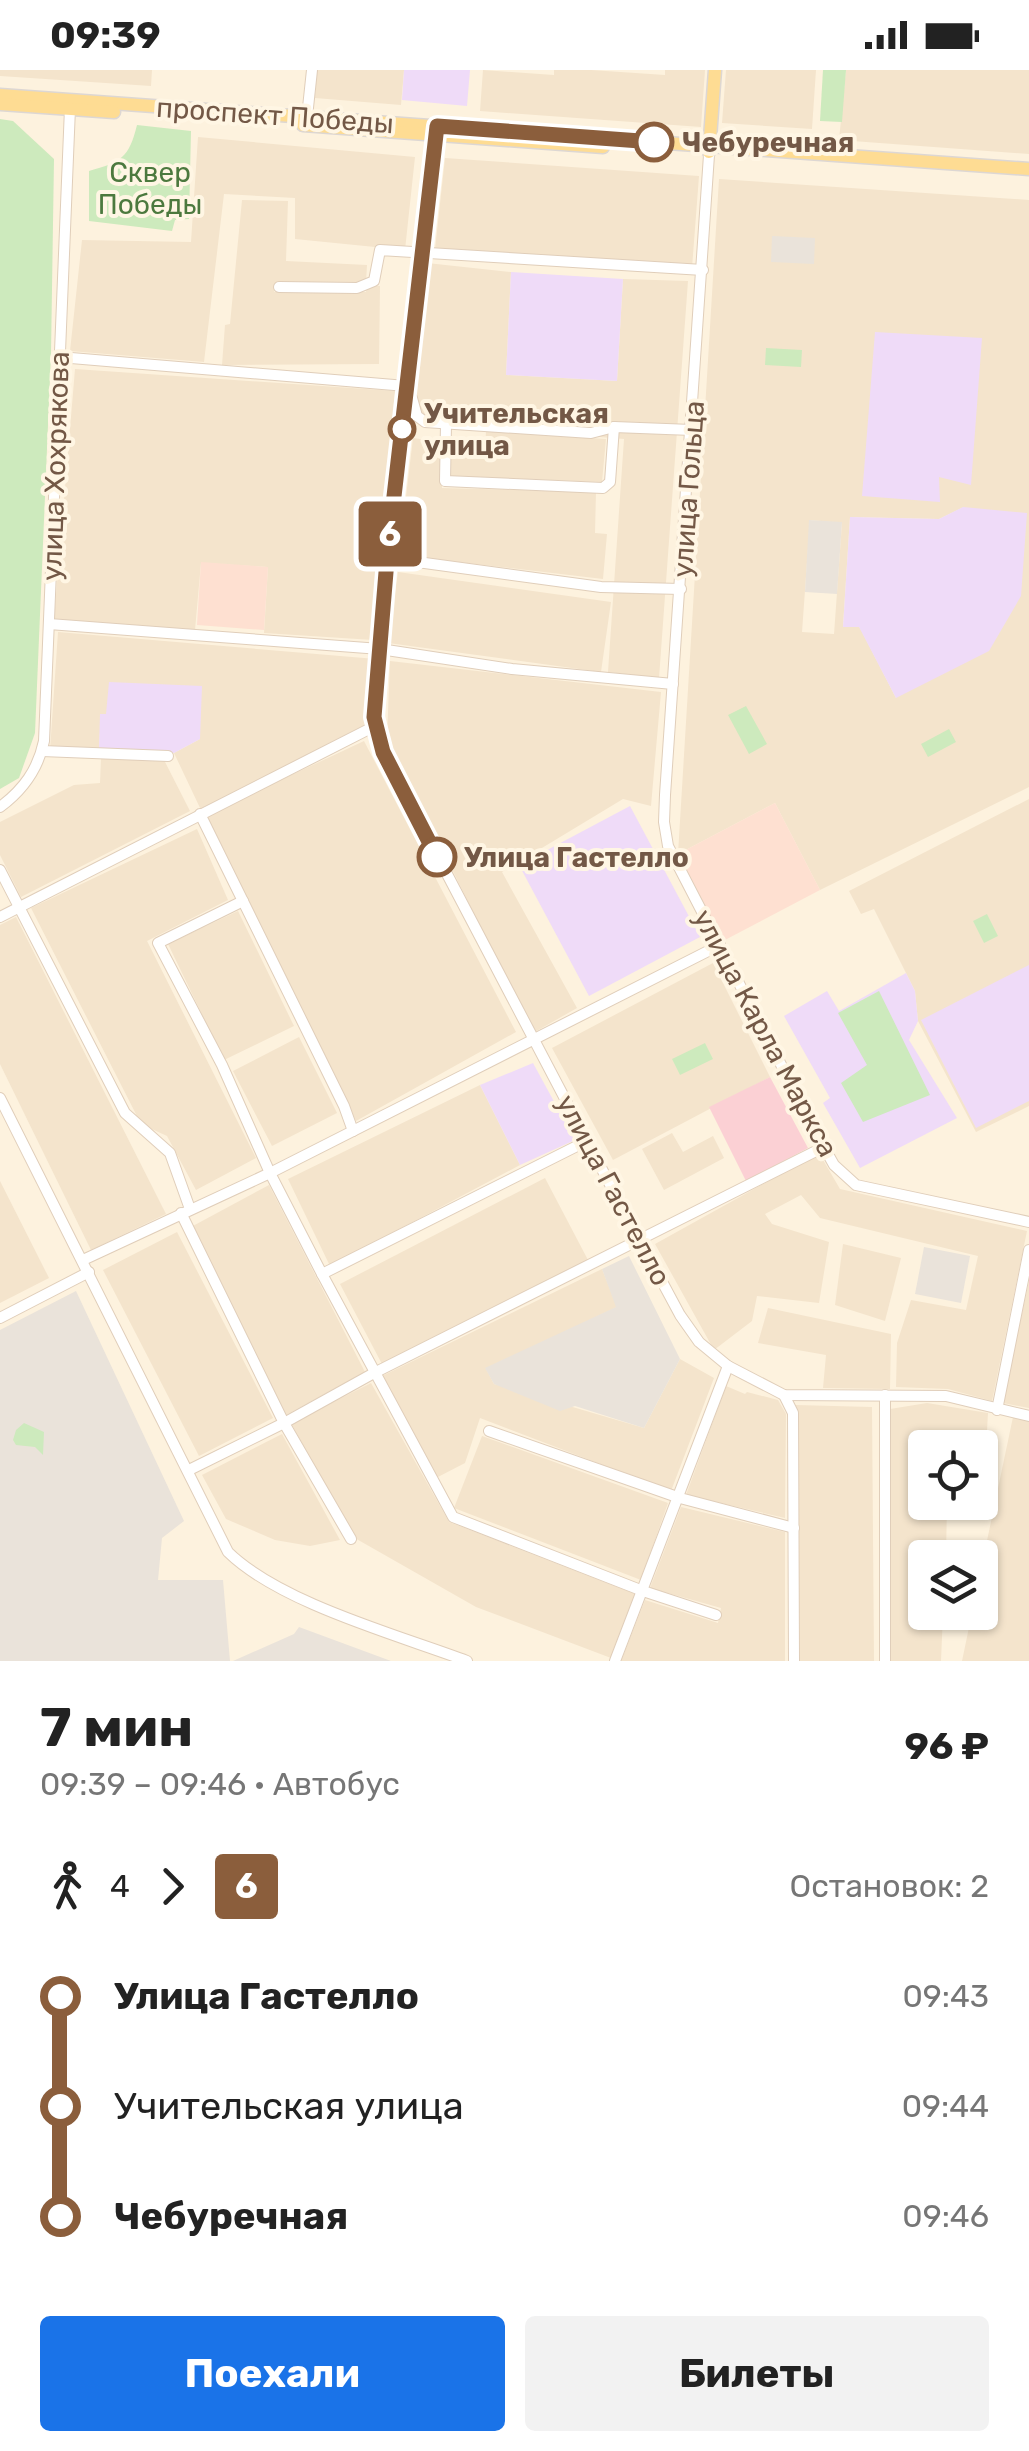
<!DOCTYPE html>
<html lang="ru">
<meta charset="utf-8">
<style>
body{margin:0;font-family:Rubik,sans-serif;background:#f2f2f2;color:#222;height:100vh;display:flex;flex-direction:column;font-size:38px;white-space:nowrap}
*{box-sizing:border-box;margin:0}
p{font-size:32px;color:#767676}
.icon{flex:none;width:55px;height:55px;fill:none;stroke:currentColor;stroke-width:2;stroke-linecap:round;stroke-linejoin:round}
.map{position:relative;height:1591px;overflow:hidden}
.panel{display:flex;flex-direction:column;background:#fff;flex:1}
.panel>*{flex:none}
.badge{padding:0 20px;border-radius:8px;font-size:35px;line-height:65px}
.tools{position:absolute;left:908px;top:1360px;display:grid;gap:20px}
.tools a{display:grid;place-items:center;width:90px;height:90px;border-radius:10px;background:#fff;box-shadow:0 2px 8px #0004;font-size:50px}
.map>.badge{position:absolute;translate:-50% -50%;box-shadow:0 0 0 5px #fff}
.legs{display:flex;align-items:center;gap:15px;height:110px;padding:0 40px;font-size:32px}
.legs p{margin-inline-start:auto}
.summary{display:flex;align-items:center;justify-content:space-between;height:170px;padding:0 40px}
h1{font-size:55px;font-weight:700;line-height:75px}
.primary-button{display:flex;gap:20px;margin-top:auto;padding:20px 40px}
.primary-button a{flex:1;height:115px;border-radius:10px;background:#1a73e8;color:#fff;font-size:40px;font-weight:700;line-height:115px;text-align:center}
.primary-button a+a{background:#f2f2f2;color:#222}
ul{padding:0 40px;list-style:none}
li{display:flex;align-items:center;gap:35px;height:110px;font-size:38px}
li i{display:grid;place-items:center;width:15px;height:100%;margin:0 12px;background:currentColor}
li i::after{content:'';width:25px;height:25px;margin:-12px;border:8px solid;border-radius:50%;background:#fff}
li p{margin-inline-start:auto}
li:first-child i{background:linear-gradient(#0000 50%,currentColor 0)}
li:last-child i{background:linear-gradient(currentColor 50%,#0000 0)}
.status{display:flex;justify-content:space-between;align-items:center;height:70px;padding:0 50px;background:#fff;direction:ltr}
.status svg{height:28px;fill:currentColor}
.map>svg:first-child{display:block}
.residential{fill:#f4e4cc;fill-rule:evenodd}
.commercial{fill:#fee0d1}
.industrial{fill:#eae3da}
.education{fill:#efdbf8}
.medical{fill:#fbd0d4}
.green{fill:#cdeabd}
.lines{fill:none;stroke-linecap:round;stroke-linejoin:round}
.minor-casing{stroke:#e0ceba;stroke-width:12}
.major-casing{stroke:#ddd7d3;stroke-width:15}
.minor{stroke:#fff;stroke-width:10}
.major{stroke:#fedc93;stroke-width:12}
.line-1-casing{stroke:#fff;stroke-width:22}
.line-1{stroke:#8b5e3c;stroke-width:15}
.stop-1-dot{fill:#fff;stroke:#8b5e3c;stroke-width:5}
.labels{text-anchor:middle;stroke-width:8;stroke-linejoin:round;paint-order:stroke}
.street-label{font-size:28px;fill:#735846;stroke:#fff6e4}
.stop-label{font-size:28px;font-weight:bold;fill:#735846;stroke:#fff6e4;text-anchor:start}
.park-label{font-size:28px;fill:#4c793e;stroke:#fff6e4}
</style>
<div class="status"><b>09:39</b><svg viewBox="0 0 49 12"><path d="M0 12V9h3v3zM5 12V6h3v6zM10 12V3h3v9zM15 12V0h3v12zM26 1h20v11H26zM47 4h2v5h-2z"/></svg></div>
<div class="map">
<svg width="1029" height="1591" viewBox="0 0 1029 1591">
<rect width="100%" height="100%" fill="#fdf2de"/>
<!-- residential -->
<g class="residential">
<path d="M0,0H152L151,16L0,6Z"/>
<path d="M317,0H404L401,35L315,28Z"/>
<path d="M483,0L554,5V0H591L665,5V0H705L701,57L480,41Z"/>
<path d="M726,0H816L812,59L722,53Z"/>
<path d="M846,0H1029V84L839,70Z"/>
<path d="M198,67L415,87L405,180L295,169V128L224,124L204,292L70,281L82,170L191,172Z"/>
<path d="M445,88L699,106L692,198L435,179Z"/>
<path d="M719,109L1029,130V717L820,820L775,733L678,784ZM875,262L970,414L938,406L939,432ZM964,437L896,628L859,556H843L850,447L939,449ZM810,450L842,453L834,564L802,562Z"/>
<path d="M242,130L288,131L286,191L367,195L366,212L275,213L274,222H366L367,216H380L379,294L222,295L225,255L230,254Z"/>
<path d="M427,193L511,202L506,305L617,311L623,209L688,211L659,608L608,602L624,369L411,352Z"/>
<path d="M75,299L395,321L373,570L264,563L268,497L201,493L195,560L54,549Z"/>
<path d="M486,361L606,369L602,412L447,406L449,379L485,381Z"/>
<path d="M413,368L441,372L442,418L596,422L595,463L607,464L603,509L399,485Z"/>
<path d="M398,502L611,532L601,602L388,573Z"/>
<path d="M58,562L376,589L367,655L201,740L174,683L200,669L101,644L99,678L50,680Z"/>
<path d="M390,591L661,622L651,736L623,729L502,802L577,938L533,963L387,668Z"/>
<path d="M364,671L516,962L356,1051L204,746Z"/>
<path d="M101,688L164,690L190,741L21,827L0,785V752L74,715L100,713Z"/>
<path d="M1029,729V1036L976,1062L918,951L915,921L874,839L861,844L849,821Z"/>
<path d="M197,759L228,830L147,871L256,1088L196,1120L167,1066L141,1054L31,838Z"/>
<path d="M238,841L294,956L224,990L168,874Z"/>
<path d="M16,847L166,1144L91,1180L0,994V855Z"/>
<path d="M713,893L770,1007L613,1090L552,978Z"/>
<path d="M299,967L337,1043L272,1076L233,1001Z"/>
<path d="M480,1015L520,1095L330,1196L288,1109Z"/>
<path d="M672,1063L683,1082L713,1066L724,1088L664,1120L642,1079Z"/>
<path d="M819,1083L840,1119L1027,1161L992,1331L948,1319L896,1317L897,1273L911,1230L966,1240L978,1186L820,1148L801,1125L765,1144L772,1154L829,1172L819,1233L757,1226L752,1251L714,1280L655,1174Z"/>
<path d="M545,1108L588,1190L383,1296L340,1214Z"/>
<path d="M0,1111L49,1208L0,1233Z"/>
<path d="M269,1115L365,1302L286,1345L191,1157Z"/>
<path d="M177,1162L273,1348L199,1386L103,1200Z"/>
<path d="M843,1174L901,1188L885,1251L835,1235Z"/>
<path d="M602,1199L617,1237L486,1299L494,1314L644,1358L680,1289L714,1308L671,1421L480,1348L465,1393L436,1408L382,1306Z"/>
<path d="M1029,1211V1338L1003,1333Z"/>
<path d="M768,1238L891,1264L890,1319L823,1318L826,1285L758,1273Z"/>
<path d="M371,1313L449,1452L635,1524L611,1588L476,1537L353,1467L291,1353Z"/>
<path d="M726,1316L745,1324L747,1322L778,1330L786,1344L785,1448L686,1425Z"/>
<path d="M927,1333L988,1343L984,1413L980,1420V1378H925V1432L947,1433L946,1487L925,1488V1542L943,1543L941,1591H888L890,1339Z"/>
<path d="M796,1335L872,1337L874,1591H800Z"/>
<path d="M1013,1347L1029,1351V1591H962L972,1543L980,1542V1504Z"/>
<path d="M282,1364L340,1470L310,1476L275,1470L226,1449L202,1405Z"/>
<path d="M482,1366L668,1433L641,1510L454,1438Z"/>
<path d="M681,1437L785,1462V1591H621L645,1530L718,1553L721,1538L650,1518Z"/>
</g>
<!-- commercial -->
<g class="commercial">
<path d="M201,492L268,497L264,560L197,555Z"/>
<path d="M775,733L820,820L723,871L678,784Z"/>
</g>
<!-- industrial -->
<g class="industrial">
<path d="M772,166L815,168L814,194L771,192Z"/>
<path d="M809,450L842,452L837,524L805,522Z"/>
<path d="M924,1177L970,1186L961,1233L915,1224Z"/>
<path d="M629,1186L680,1289L644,1358L575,1336L560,1341L494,1314L485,1298L616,1237L602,1199Z"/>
<path d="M76,1221L184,1451L162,1468L158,1510H223L230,1591H0V1260Z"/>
<path d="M299,1557L391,1591H233L294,1564Z"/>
</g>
<!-- education -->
<g class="education">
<path d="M404,0H470L467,36L402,30Z"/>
<path d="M511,202L623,209L617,311L506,305Z"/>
<path d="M875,262L982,268L971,415L939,407L940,432L862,426Z"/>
<path d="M963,437L1027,443L1021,526L989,581L896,628L859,557H843L850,447L939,449Z"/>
<path d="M109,612L202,616L200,669L174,683L99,678L100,644H106Z"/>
<path d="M630,736L700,867L589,926L519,795Z"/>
<path d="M1029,895V1031L976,1058L921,950Z"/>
<path d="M906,903L915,921L918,951L909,970L957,1048L860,1098L823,1033L830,1028L784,946L827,921L839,941Z"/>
<path d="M533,993L575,1070L520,1095L480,1015Z"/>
</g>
<!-- medical -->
<path class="medical" d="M770,1007L808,1078L746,1111L709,1037Z"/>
<!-- green -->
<g class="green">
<path d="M823,0H846L842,52L820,51Z"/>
<path d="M0,49L13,51L54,89L51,284L35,663L19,708L0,719Z"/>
<path d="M137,55L191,61L189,149L175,150L172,161L89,151V101C121,92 129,88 137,55Z"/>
<path d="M766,278L802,280L801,297L765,295Z"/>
<path d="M746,636L767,674L749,684L728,645Z"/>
<path d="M949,659L956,672L928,687L921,674Z"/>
<path d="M987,844L998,866L984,873L973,851Z"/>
<path d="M879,921L930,1025L863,1052L841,1013L867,995L838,943Z"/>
<path d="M705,973L713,989L680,1005L672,989Z"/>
<path d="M24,1353L44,1362L43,1385L35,1377L16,1375L13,1370L16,1360Z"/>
</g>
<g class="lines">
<!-- minor casing -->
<g class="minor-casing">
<g id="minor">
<path d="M307,47L312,0"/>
<path d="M436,65L389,478L374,647L383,682L616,1126L680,1245L699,1272L728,1296L784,1325L946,1326L1029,1346"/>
<path d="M709,85L665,725L664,752L668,776L820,1070L834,1095L856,1115L1029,1152"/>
<path d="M279,217L357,218L374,211L380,180L703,200"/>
<path d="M59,287L406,316"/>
<path d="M405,327L412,328L417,346L425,352L591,363L614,357L692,360"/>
<path d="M446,354L445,411L603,418L610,412L614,357"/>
<path d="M388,488L601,517L681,519"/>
<path d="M49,554L380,579L512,599L673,614"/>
<path d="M42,681L168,686"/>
<path d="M0,737C23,720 38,700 44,671L70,38"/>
<path d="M200,744L344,1036L353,1061"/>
<path d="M0,800L125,1043L170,1083L190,1139"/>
<path d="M243,831L158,873L222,995L270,1103L322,1204L453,1447L643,1521L716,1545"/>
<path d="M0,847L375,656"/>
<path d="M0,1028L228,1482C280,1533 398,1565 467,1591"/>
<path d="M181,1143L284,1353L351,1469"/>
<path d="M83,1190L270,1103L720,875"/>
<path d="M322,1204L587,1071"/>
<path d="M0,1248L89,1202"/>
<path d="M784,1325L793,1343L794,1591"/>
<path d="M997,1340L1029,1180"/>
<path d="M489,1361L680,1428L794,1458"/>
<path d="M189,1400L284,1353L374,1303L824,1077"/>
<path d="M615,1591L728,1296"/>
<path d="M885,1591V1325"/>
</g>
</g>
<!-- major casing -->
<g class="major-casing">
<g id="major">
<path d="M0,25L1029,99"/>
<path d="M0,34L114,42"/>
<path d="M303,55L603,77"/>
<path d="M709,82L715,0"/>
</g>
</g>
<!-- minor -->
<use href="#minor" class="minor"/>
<!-- major -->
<use href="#major" class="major"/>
</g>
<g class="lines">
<!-- line-1 casing -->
<g class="line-1-casing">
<path id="line-1" d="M437,787L383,682L374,647L388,478L437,56L654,72"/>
</g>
<!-- line-1 -->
<use href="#line-1" class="line-1"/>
</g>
<!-- markers -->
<g class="stop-1-dot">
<circle cx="654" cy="72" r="18"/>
<circle cx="402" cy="359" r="12"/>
<circle cx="437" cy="787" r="18"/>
</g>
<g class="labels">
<!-- street labels -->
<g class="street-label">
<text transform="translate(275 45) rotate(4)" y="10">проспект Победы</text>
<text transform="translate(55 396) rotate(-88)" y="10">улица Хохрякова</text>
<text transform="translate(688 419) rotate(-86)" y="10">улица Гольца</text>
<text transform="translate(766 963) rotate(62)" y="10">улица Карла Маркса</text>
<text transform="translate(614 1120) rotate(62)" y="10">улица Гастелло</text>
</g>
<!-- stop labels -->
<g class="stop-label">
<text x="682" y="82">Чебуречная</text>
<text x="424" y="353">Учительская<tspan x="424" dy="32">улица</tspan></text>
<text x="464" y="797">Улица Гастелло</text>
</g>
<!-- park labels -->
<g class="park-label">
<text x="150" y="112">Сквер<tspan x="150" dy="32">Победы</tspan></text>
</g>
</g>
</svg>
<div class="tools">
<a><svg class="icon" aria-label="locate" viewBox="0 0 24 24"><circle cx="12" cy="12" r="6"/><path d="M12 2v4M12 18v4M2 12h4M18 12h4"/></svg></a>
<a><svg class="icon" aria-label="layers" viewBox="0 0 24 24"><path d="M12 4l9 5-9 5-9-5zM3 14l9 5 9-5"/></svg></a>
</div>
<b class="badge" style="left:390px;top:464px;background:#8b5e3c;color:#fff">6</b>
</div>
<section class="panel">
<div class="summary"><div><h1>7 мин</h1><p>09:39 – 09:46 · Автобус</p></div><b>96 ₽</b></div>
<div class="legs"><svg class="icon" aria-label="walk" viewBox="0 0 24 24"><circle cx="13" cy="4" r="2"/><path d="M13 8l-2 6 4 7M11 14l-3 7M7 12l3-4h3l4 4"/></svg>4<svg class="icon" aria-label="forward" viewBox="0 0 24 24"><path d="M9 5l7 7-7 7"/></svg><b class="badge" style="background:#8b5e3c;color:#fff">6</b><p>Остановок: 2</p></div>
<ul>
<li><i style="color:#8b5e3c"></i><b>Улица Гастелло</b><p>09:43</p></li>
<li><i style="color:#8b5e3c"></i><span>Учительская улица</span><p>09:44</p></li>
<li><i style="color:#8b5e3c"></i><b>Чебуречная</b><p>09:46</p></li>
</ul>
<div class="primary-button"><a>Поехали</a><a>Билеты</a></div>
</section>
